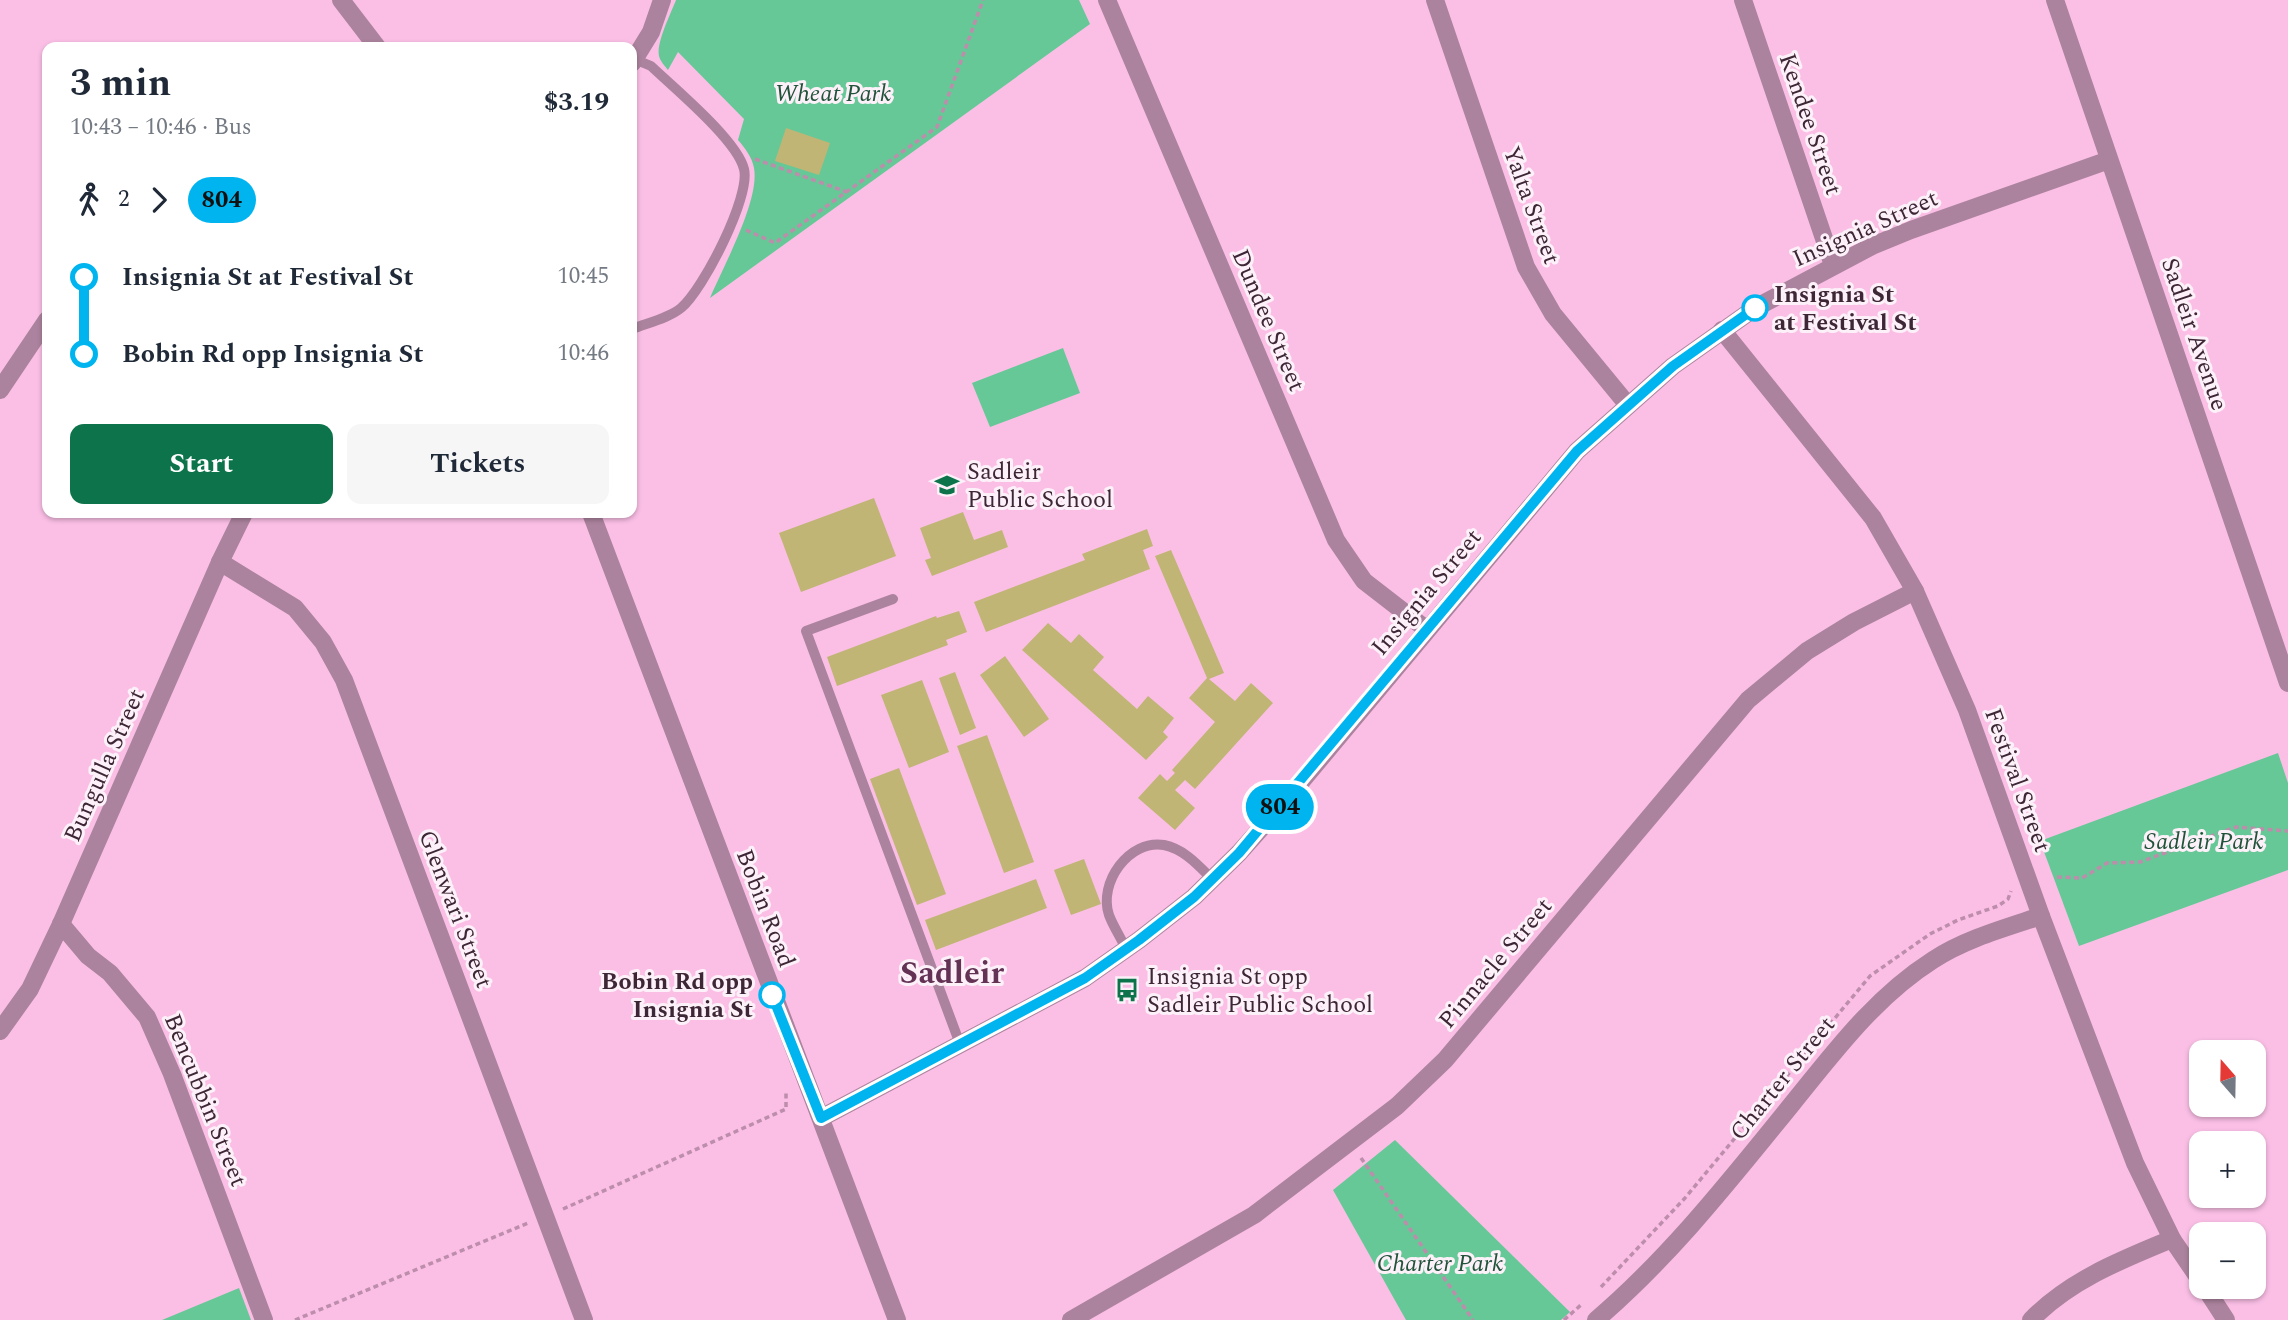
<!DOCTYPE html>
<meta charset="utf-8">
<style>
body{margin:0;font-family:Spectral,serif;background:#f6f6f7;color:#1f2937;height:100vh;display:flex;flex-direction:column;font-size:26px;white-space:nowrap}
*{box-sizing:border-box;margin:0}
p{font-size:23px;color:#747a83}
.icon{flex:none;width:38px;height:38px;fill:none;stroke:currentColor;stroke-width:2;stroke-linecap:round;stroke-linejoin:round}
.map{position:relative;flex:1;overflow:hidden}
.drawer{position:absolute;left:42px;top:42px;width:595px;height:476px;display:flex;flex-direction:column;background:#fff;border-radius:14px;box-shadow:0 2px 5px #0004}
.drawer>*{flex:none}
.badge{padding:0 14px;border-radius:23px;font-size:24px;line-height:46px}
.needle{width:46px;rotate:340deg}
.tools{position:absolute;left:2189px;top:1040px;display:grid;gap:14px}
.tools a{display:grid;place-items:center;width:77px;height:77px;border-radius:14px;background:#fff;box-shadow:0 2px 5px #0004;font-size:35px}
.map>.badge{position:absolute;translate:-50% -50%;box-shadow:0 0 0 4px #fff}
.legs{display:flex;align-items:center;gap:10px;height:77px;padding:0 28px;font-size:23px}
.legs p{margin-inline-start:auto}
.head{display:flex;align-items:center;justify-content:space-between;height:119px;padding:0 28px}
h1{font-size:38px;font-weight:700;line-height:52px}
.cta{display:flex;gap:14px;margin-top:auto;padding:14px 28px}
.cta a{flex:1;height:80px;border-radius:14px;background:#0d734b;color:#fff;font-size:28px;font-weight:700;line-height:80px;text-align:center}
.cta a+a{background:#f6f6f7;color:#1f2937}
ul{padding:0 28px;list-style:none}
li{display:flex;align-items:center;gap:24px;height:77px;font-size:26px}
li i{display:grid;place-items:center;width:10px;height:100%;margin:0 9px;background:currentColor}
li i::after{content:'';width:18px;height:18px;margin:-9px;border:5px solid;border-radius:50%;background:#fff}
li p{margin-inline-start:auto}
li:first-child i{background:linear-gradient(#0000 50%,currentColor 0)}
li:last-child i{background:linear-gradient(currentColor 50%,#0000 0)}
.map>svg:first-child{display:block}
.green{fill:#66c897}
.building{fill:#c0b575}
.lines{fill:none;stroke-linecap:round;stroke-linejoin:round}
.path{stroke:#bd8dac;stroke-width:3.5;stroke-dasharray:5 3.5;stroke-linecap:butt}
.service{stroke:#ac839e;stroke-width:10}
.minor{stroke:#ac839e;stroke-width:18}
.tertiary{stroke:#ac839e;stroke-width:18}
.line-1-casing{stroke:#fff;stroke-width:16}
.line-1{stroke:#00b5ef;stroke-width:10}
.stop-1-dot{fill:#fff;stroke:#00b5ef;stroke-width:3.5}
.labels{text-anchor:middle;stroke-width:6;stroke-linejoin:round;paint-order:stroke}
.park-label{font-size:24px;font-style:italic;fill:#21533a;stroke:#fdf1f9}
.street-label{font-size:24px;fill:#3d2635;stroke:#fdf1f9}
.stop-label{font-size:24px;font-weight:bold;fill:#3d2635;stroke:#fdf1f9;text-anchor:start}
.poi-label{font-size:24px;fill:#3d2635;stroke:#fdf1f9;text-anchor:start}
.district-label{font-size:32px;font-weight:bold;fill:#633254;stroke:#fdf1f9}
</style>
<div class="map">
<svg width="2288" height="1320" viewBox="0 0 2288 1320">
<rect width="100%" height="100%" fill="#fbbfe6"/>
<!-- green -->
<g class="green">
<path d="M676,0H1079L1090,24L710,298C723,267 760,200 754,168C752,157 745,148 738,140L744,119L678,52L668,70C665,66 660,61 659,56C656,43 671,13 676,0Z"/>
<path d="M1063,348L1080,393L990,427L972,383Z"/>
<path d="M2278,753L2288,783V870L2079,946L2040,841Z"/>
<path d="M1395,1140L1570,1312L1561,1320H1406L1333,1190Z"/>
<path d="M239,1288L251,1320H162Z"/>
</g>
<!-- building -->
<g class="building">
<path d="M786,128L830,143L819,175L775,161Z"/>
<path d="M874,498L896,556L801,592L779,533Z"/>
<path d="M963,512L974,540L1002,530L1008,547L932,576L925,560L931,558L920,528Z"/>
<path d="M1147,529L1153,546L1143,550L1150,569L986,632L974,602L1085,560L1082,554Z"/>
<path d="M1171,550L1224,673L1209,679L1235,701L1251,683L1273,703L1195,789L1185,780L1175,790L1195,808L1175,830L1138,798L1160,774L1167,781L1175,773L1172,770L1215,722L1189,698L1207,678L1155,556Z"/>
<path d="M959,611L967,632L946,640L948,645L837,686L827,657L936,616L937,618Z"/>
<path d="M1048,623L1071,643L1079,634L1104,657L1093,670L1137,709L1148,696L1174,718L1163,732L1168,737L1146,760L1022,650Z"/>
<path d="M1005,656L1049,719L1024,737L980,675Z"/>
<path d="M955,672L976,728L960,735L939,678Z"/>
<path d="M922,680L949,752L909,768L881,695Z"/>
<path d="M987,735L1034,862L1004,873L957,746Z"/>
<path d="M899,768L946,894L917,905L870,779Z"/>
<path d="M1084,859L1101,904L1071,915L1054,870Z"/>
<path d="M1036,879L1047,908L936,950L925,920Z"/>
</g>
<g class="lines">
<!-- path -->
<g class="path">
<path d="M755,159L847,192"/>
<path d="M746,230L775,243L937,127L983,0"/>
<path d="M2057,877L2082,878L2107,863L2140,862L2236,827L2288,831"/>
<path d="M1361,1158L1473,1320"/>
<path d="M563,1209L786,1109V1091"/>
<path d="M1601,1287L1685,1198L1870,976L1930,934L1958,920L1998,906L2008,899L2011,891"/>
<path d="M295,1320L528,1223"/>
<path d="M1564,1320L1582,1304"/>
</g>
<!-- service -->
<g class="service">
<path d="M632,329C647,323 669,318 681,308C703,290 751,196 744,169C737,140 674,88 651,66L634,59"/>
<path d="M893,599L806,631L960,1044"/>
<path d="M1126,949C1121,938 1113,926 1109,915C1098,883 1129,839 1164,845C1184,849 1198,865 1212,879"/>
</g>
<!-- minor -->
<g class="minor">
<path d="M341,0L377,47"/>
<path d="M1107,0L1336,540L1364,581L1426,629"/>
<path d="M1435,0L1526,267L1553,314L1627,404"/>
<path d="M1743,0L1833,265"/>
<path d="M632,63L651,32L662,0"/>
<path d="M1722,330L1873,518L1915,591L1967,710L2041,916L2135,1163L2172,1239L2202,1283"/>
<path d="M0,390L47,320"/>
<path d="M591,513L897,1320"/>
<path d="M220,562L295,608L323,642L344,680L584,1320"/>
<path d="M61,924L88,956L110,973L147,1017L172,1074L264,1320"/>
<path d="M0,1031L30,989L61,924L220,562L244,513"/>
<path d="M821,1118L1085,978L1139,940L1194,897L1239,853L1280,807L1577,451L1673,366L1755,308L1872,246L1911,230L2109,160"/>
<path d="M2204,1286L2226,1320"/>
<path d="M1071,1320L1254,1215L1397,1106L1445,1060L1748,700L1807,651L1854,622L1915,591"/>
<path d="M1596,1320C1670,1257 1731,1179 1792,1104C1835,1051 1875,997 1933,960C1965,939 2005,928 2041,916"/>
<path d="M2031,1320C2070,1280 2121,1260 2172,1239"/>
</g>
<!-- tertiary -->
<path class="tertiary" d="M2055,0L2288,683"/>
</g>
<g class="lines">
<!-- line-1 casing -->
<g class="line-1-casing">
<path id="line-1" d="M772,995L821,1118L1085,978L1139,940L1194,897L1239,853L1577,451L1673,366L1755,308"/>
</g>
<!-- line-1 -->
<use href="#line-1" class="line-1"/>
</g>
<!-- icons -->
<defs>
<g id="school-bare" transform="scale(1.89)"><path d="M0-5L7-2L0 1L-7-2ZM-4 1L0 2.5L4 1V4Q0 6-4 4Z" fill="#0d734b" stroke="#fdf1f9" stroke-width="2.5" paint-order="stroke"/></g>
<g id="bus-bare" transform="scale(1.89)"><path d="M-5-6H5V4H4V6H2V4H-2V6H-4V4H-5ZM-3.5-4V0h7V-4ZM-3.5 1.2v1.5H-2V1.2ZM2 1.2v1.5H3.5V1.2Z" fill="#0d734b" stroke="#fdf1f9" stroke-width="2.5" paint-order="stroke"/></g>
</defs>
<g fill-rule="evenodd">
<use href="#school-bare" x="947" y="485"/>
<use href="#bus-bare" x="1127" y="990"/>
</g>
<!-- markers -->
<g class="stop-1-dot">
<circle cx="1755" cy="308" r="12"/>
<circle cx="772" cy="995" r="12"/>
</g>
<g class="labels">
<!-- park labels -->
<g class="park-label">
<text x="833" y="101">Wheat Park</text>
<text x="2204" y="849">Sadleir Park</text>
<text x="1440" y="1271">Charter Park</text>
</g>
<!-- street labels -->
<g class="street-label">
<text transform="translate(1811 124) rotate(71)" y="8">Kendee Street</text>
<text transform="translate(1532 205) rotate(70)" y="8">Yalta Street</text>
<text transform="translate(1865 228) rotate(-24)" y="8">Insignia Street</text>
<text transform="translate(1269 320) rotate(67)" y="8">Dundee Street</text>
<text transform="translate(2195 334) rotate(71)" y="8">Sadleir Avenue</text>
<text transform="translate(1426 592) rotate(-50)" y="8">Insignia Street</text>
<text transform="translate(104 765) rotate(-66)" y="8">Bungulla Street</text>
<text transform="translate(2018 780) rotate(70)" y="8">Festival Street</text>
<text transform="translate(766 908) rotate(69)" y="8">Bobin Road</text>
<text transform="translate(456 909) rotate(69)" y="8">Glenwari Street</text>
<text transform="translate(1495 963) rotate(-50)" y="8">Pinnacle Street</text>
<text transform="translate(1782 1078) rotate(-51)" y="8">Charter Street</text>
<text transform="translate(206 1100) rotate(68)" y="8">Bencubbin Street</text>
</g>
<!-- stop labels -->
<g class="stop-label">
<text x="1774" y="302">Insignia St<tspan x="1774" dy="28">at Festival St</tspan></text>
<text x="753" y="989" text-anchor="end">Bobin Rd opp<tspan x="753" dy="28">Insignia St</tspan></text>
</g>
<!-- poi labels -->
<g class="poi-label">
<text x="967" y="479">Sadleir<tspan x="967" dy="28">Public School</tspan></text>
<text x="1147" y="984">Insignia St opp<tspan x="1147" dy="28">Sadleir Public School</tspan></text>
</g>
<!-- district labels -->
<g class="district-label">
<text x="952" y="983">Sadleir</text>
</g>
</g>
</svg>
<div class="tools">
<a><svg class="needle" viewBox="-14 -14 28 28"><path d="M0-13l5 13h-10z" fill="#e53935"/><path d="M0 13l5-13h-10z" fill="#747a83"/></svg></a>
<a>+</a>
<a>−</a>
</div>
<b class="badge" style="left:1280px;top:807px;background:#00b5ef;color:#111">804</b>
<section class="drawer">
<div class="head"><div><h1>3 min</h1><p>10:43 – 10:46 · Bus</p></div><b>$3.19</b></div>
<div class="legs"><svg class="icon" aria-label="walk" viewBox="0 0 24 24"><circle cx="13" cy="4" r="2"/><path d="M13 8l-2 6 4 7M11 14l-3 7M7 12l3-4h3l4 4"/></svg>2<svg class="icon" aria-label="forward" viewBox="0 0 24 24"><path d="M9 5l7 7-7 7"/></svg><b class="badge" style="background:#00b5ef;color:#111">804</b></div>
<ul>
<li><i style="color:#00b5ef"></i><b>Insignia St at Festival St</b><p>10:45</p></li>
<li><i style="color:#00b5ef"></i><b>Bobin Rd opp Insignia St</b><p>10:46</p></li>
</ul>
<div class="cta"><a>Start</a><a>Tickets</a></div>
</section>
</div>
